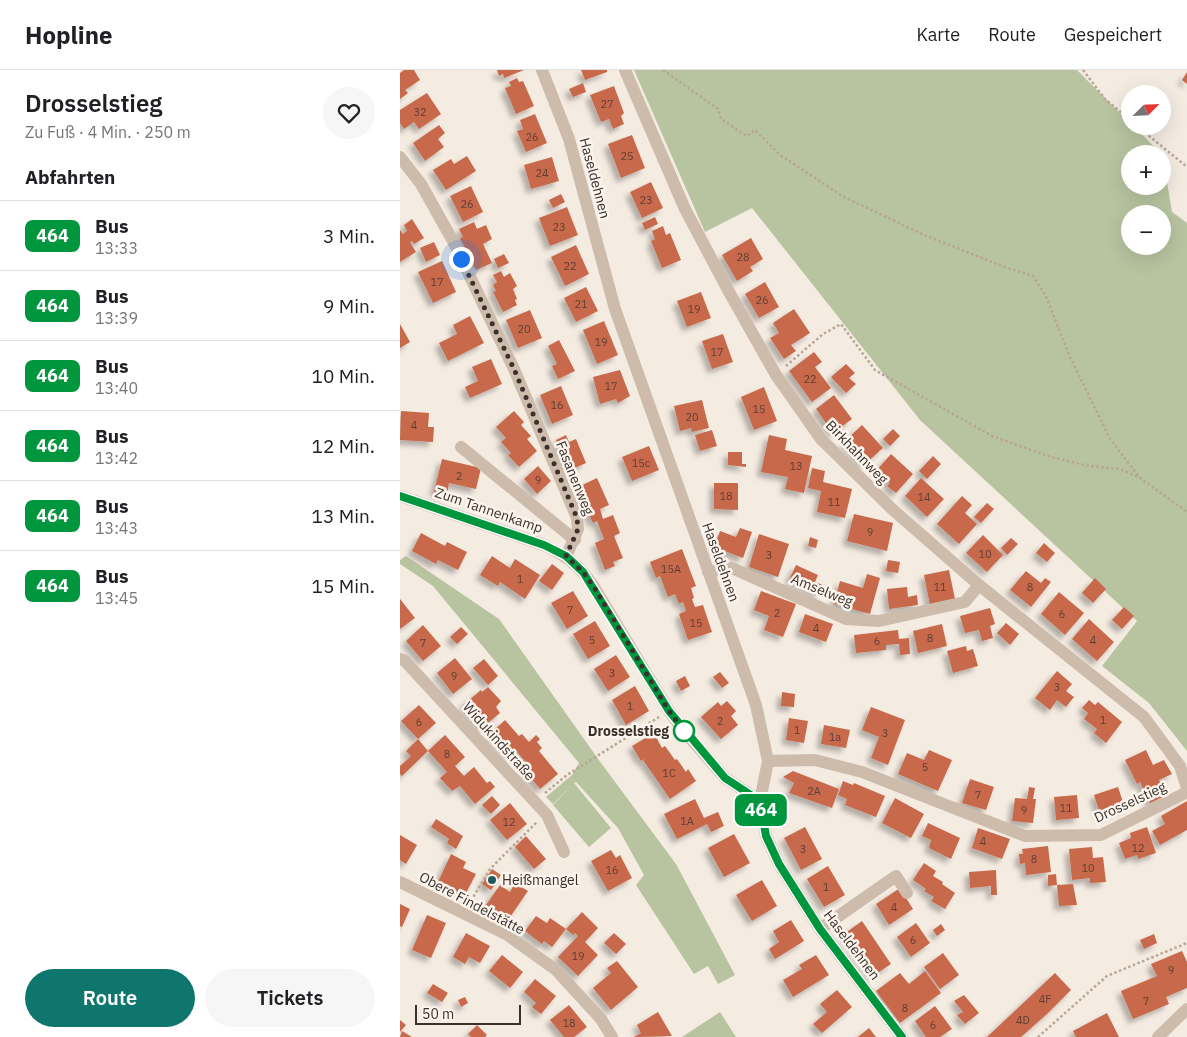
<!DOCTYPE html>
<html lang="de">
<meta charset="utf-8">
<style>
body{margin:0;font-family:"IBM Plex Sans",sans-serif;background:#f6f6f6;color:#202124;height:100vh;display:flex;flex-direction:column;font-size:19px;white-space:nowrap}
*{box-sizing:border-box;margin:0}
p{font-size:16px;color:#757577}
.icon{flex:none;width:28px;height:28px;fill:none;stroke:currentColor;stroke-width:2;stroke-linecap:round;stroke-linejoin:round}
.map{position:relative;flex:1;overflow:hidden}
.sheet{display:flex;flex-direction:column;background:#fff;width:400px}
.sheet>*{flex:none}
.badge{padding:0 10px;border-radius:8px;font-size:18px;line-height:32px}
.needle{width:32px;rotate:66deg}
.fabs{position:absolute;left:721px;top:15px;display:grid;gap:10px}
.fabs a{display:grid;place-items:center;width:50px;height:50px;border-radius:50%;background:#fff;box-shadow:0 5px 20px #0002;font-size:25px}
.scale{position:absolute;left:15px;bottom:12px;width:106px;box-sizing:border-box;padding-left:5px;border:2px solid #3b302b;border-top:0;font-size:14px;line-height:18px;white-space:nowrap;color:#3b302b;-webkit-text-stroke:4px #fbf5ee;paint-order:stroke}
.you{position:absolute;width:25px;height:25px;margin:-12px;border:4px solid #fff;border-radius:50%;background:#1a73e8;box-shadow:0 0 0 8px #1a73e833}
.map>.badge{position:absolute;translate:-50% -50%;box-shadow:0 0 0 2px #fff}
h2{padding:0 25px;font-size:19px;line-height:45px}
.round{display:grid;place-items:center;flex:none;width:52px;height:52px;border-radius:26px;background:#f6f6f6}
.head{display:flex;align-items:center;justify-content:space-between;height:85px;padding:0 25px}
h1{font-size:24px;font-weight:600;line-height:38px}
.action{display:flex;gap:10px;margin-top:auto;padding:10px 25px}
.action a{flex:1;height:58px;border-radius:30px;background:#0f766e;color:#fff;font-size:20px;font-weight:600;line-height:58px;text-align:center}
.action a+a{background:#f6f6f6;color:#202124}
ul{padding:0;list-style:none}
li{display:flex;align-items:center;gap:15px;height:70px;padding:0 25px;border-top:1px solid #e0e0e0}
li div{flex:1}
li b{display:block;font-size:19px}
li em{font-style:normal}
li .badge{min-width:55px;font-weight:700;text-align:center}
header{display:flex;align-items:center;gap:30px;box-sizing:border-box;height:70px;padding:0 25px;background:#fff;border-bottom:1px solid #e0e0e0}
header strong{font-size:24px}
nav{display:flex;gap:28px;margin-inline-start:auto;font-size:18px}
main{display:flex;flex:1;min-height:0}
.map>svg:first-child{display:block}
.green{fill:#b8c4a0;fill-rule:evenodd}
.building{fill:#c8694b;filter:url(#shadow)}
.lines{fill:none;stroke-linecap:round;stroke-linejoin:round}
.path{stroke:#b9a596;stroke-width:2.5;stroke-dasharray:2.5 2.5;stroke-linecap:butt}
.minor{stroke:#cdbbac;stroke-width:12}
.line-casing{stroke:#fff;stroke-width:11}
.line{stroke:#00963e;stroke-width:8}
.walk{stroke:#3b302b;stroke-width:5;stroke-dasharray:0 9}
.stop-dot{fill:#fff;stroke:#00963e;stroke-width:2.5}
.poi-dot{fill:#1f5a5e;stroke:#fbf5ee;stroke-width:2}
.labels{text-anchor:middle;stroke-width:5;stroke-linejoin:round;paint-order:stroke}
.number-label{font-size:11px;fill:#5e3e33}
.street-label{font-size:14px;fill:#3b302b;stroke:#fbf5ee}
.stop-label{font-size:14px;font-weight:bold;fill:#3b302b;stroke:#fbf5ee;text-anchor:end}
.poi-label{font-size:14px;fill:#3b302b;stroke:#fbf5ee;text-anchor:start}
</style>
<header>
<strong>Hopline</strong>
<nav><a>Karte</a><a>Route</a><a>Gespeichert</a></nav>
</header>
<main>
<section class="sheet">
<div class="head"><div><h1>Drosselstieg</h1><p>Zu Fuß · 4 Min. · 250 m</p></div><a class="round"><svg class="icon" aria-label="heart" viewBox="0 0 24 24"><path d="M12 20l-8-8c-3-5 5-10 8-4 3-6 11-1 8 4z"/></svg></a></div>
<h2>Abfahrten</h2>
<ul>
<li><span class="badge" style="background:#00963e;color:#fff">464</span><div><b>Bus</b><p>13:33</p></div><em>3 Min.</em></li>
<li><span class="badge" style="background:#00963e;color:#fff">464</span><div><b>Bus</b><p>13:39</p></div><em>9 Min.</em></li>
<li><span class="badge" style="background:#00963e;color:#fff">464</span><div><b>Bus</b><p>13:40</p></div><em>10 Min.</em></li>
<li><span class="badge" style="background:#00963e;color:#fff">464</span><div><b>Bus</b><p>13:42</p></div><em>12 Min.</em></li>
<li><span class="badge" style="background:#00963e;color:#fff">464</span><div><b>Bus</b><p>13:43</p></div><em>13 Min.</em></li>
<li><span class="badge" style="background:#00963e;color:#fff">464</span><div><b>Bus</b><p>13:45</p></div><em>15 Min.</em></li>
</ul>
<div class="action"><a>Route</a><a>Tickets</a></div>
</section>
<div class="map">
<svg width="787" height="967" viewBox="0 0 787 967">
<defs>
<filter id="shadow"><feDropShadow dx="-4.5" dy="4.5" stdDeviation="2.5" flood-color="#0004"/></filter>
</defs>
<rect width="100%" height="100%" fill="#f4ebe1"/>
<!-- green -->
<g class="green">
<path d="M234,0H677L730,53V56H734L761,84H730V116H762L763,88L772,142L787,153V681L749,633L702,596L737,551L520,350L352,138L305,162ZM730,144H762V176H730Z"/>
<path d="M6,486L99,549L201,693L276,794L335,905L318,914L308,896L294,904L236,815L244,805L218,758L176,712L174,713L211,758L189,777L153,735L171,716L153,734L146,727L172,705L179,693L33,516L0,494V490Z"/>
<path d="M320,942L336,967H282Z"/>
</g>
<!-- building -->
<g class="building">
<path d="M4,0H14L20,10L5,20L8,23L0,29V3Z"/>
<path d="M97,0H124L104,8L103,4L99,6Z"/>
<path d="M181,0H207V2L185,10Z"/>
<path d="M787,2V14L782,10Z"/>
<path d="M117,8L119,12L123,11L134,36L116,44L105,18L111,16L109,12Z"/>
<path d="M183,13L186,22L173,27L169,19Z"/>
<path d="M214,16L224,43L221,46L224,54L213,59L209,49L201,52L190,25Z"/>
<path d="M27,23L41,44L19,59L14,52L4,59L0,53V40Z"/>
<path d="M135,44L147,73L126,82L117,61L123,59L120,50Z"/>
<path d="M39,55L45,63L38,69L44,77L25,91L13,73Z"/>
<path d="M232,65L245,98L221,108L208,74Z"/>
<path d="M67,86L76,101L46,120L33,100L51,89L54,94Z"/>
<path d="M152,87L159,111L131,119L124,95Z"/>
<path d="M251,112L263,138L242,148L230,122Z"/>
<path d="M71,116L83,142L63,152L50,126Z"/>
<path d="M161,124L165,132L153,138L149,130Z"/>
<path d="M167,137L178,165L150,176L139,148Z"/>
<path d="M255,147L258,154L245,160L242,153Z"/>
<path d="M12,149L24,168L14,174L12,171L10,172L16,182L0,192V160L3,164L7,161L4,155Z"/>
<path d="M74,152L77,159L86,155L92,169L83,174L92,193L76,200L60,168L63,167L59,159Z"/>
<path d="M263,156L266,165L270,163L281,190L262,198L251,171L255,169L252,161Z"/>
<path d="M351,168L363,189L350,197L353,201L337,211L322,185Z"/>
<path d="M34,172L40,185L26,192L20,178Z"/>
<path d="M176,175L189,204L165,216L151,187Z"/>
<path d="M104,184L109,193L98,198L94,189Z"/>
<path d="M42,191L56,222L33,233L18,202Z"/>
<path d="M101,201L104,207L110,203L117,216L113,219L117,229L115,230L117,235L103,242L93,222L96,221L93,215L97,212L93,205Z"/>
<path d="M365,212L379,237L359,248L345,224Z"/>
<path d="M186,217L198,241L176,252L164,228Z"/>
<path d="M301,222L311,248L287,257L277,231Z"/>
<path d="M394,239L410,263L391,275L396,281L384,289L370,268L379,263L373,253Z"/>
<path d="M130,240L142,268L118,278L106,250Z"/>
<path d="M70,246L84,273L48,291L39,273L57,264L53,255Z"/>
<path d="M204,251L218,285L197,294L183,260Z"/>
<path d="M0,254L10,272L0,278Z"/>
<path d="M323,264L333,292L312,299L302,271Z"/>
<path d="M159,270L175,301L158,309L152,296L157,294L148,276Z"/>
<path d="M414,282L422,292L415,297L431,318L412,332L389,301Z"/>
<path d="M91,289L102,314L70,328L65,317L78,311L72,297Z"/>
<path d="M446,294L455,303L449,308L456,314L446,323L431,307Z"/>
<path d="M220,300L230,326L218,333L216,329L200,334L193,307Z"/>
<path d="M161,316L173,345L152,354L140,325Z"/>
<path d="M364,317L377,351L354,360L341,327Z"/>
<path d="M434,325L452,349L433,363L416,339Z"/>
<path d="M302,330L309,358L292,362L291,358L280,361L274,336Z"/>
<path d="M1,341L29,343L28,357H34L33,372L0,370Z"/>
<path d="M114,341L124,352L121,355L131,366L127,369L137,381L119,397L108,385L111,383L101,372L106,368L96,357Z"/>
<path d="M462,355L483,378L464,395L444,372Z"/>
<path d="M493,359L500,366L490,376L483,369Z"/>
<path d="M312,360L317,376L300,381L295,365Z"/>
<path d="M166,365L169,372L176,369L186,393L168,401L156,370Z"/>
<path d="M369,365L387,369L385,380L412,386L404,423L385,419L388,407L361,402Z"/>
<path d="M249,376L259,400L232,411L222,387Z"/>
<path d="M328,382H342V394H346V397L328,395Z"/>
<path d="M491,384L513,404L496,423L487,416L490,413L476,401Z"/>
<path d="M533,386L541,394L527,409L519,401Z"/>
<path d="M42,389L81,398L76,419L49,413L47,425L34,422Z"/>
<path d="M138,396L151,411L137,424L124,409Z"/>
<path d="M412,398L425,401L423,412L452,419L445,448L417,442L421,421L408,418Z"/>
<path d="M197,408L209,435L200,439L203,449L213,445L220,463L214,466L223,488L213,492L215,496L205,500L195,473L204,469L197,451L193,453L176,418Z"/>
<path d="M521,408L544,429L527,447L505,426Z"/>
<path d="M314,413H338V440L314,439Z"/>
<path d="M562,426L572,435L565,443L577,454L559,474L537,454Z"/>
<path d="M587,433L594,439L581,453L574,447Z"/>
<path d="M454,444L493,453L487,481L447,471Z"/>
<path d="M340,458L352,462L343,488L314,477L320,461L336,467Z"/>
<path d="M21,463L45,476L47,472L67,482L58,500L38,490L36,494L12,481Z"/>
<path d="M359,464L389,474L378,507L349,497Z"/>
<path d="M583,465L603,485L587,502L566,483Z"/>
<path d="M410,467L418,470L416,478L408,476Z"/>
<path d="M611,468L618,474L607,485L601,478Z"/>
<path d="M644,473L655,483L647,492L636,483Z"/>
<path d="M282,479L296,516L291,518L294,528L292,529L295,537L303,535L312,562L288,570L279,544L286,541L283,532L279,534L275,524L268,527L260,506L256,508L250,492Z"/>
<path d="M92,486L110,498L115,489L140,505L125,529L100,512L98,516L80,505Z"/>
<path d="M488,490L500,492L498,503L486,501Z"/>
<path d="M152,494L164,503L152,520L139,511Z"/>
<path d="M396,495L418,505L415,512L423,515L419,524L389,510Z"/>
<path d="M549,500L555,529L530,535L524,505Z"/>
<path d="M626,501L641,513L645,508L651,512L631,537L610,520Z"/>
<path d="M467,504L480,508L470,544L434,534L440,511L463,518Z"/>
<path d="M695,508L706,519L693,533L682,523Z"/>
<path d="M507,517L508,527L517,525L518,535L489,539L487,519Z"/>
<path d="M173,521L188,546L167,559L151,533Z"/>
<path d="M361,521L396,534L383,567L364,560L369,546L354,540Z"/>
<path d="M659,522L684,543L665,565L641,544Z"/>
<path d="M0,529L15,548L0,559Z"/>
<path d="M724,537L734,546L722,559L712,550Z"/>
<path d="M590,538L595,554L590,556L593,568L582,571L579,560L565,563L560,546Z"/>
<path d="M405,544L433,554L426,572L399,562Z"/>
<path d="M689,549L714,572L697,591L672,569Z"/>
<path d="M195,551L210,576L188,589L173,564Z"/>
<path d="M606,553L619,564L610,575L597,563Z"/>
<path d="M542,554L547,576L518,583L513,561Z"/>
<path d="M23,555L41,576L23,591L6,571Z"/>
<path d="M61,557L68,564L57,574L50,567Z"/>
<path d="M498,560L499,569L509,568L510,584L500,585L499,574L486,575V580L456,583L454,565Z"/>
<path d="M566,576L567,581L573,579L578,596L553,603L547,581Z"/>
<path d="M216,585L230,607L208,621L194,599Z"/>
<path d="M55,588L72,609L53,624L37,603Z"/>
<path d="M84,589L98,606L88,615L73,598Z"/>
<path d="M657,601L672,614L666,621L674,627L666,637L657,630L650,640L635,628Z"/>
<path d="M320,602L329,613L322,618L313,607Z"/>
<path d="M285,606L290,616L281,621L276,611Z"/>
<path d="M235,616L249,641L226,655L212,630Z"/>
<path d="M88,617L101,631L96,637L100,643L82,658L63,635L81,620L82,622Z"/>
<path d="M382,622L395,624L394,637L381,636Z"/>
<path d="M689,630L695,635L698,632L722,652L706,673L694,663L697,659L684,649L688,643L682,638Z"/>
<path d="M327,631L336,641L331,646L338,655L321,669L301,647L318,632L321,636Z"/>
<path d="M19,635L36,653L18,669L1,651Z"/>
<path d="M471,637L505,650L488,695L471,688L479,667L462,660Z"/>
<path d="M389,648L408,651L404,673L386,670Z"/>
<path d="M105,650L119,666L122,664L129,672L136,665L140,669L137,672L142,678L139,681L158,704L140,719L121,696L126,692L117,682L112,687L90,664Z"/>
<path d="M424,655L450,660L446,678L421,674Z"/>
<path d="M254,663L262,678L265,676L275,690L277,689L286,702L288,699L296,711L270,729L243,690L248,686L241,691L232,676Z"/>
<path d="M45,665L65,687L55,696L64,706L74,697L87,713L90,711L95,717L75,734L60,716L52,721L40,708L47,702L28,681L2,706L0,704V696L11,686L6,681L18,669L28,681Z"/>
<path d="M529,680L552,690L538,721L498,704L507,683L524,690Z"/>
<path d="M746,680L753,695L764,690L772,704L759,710L767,725L750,733L740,712L737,714L725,690Z"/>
<path d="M393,701L439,719L432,738L389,723L394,713L383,707Z"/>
<path d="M570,709L594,717L586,740L562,733Z"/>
<path d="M443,711L453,715L454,713L485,726L476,747L445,735L447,729L438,725Z"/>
<path d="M629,717L635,718L633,729H636L633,753L612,751L615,728L627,729Z"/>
<path d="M718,717L725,738L701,746L694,725Z"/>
<path d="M677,725L679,748L656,750L654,727Z"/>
<path d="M92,726L100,735L91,744L82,735Z"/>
<path d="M495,728L524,744L511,768L482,753Z"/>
<path d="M295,729L304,748L318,742L324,756L311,762L307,754L277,769L264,744Z"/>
<path d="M787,731V760L760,775L752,761L765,754L761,746Z"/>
<path d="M110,733L127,754L107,770L90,750Z"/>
<path d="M36,749L63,766L56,779L47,773L49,769L31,757Z"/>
<path d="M528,753L560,768L551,789L529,778L531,770L522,766Z"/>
<path d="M405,757L422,789L401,800L384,768Z"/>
<path d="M747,757L756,783L738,789L737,785L725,789L719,773L731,768L730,763Z"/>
<path d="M578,758L610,769L602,789L572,778Z"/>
<path d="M334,764L350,793L324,807L308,778Z"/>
<path d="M0,765L17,775L6,794L0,790Z"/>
<path d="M126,766L146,789L134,799L115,777Z"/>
<path d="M648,776L651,802L626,805L625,793L620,794L619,784H623L622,779Z"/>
<path d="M692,777L693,788L703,787L706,812L690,813V808L672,810L669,779Z"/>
<path d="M211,780L216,788L220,785L232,808L208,821L191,791Z"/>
<path d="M51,784L66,792L63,798L76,804L65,825L38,812Z"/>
<path d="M524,793L536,801L533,806L543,812L542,814L555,823L545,839L531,831L534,827L524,821L526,819L513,810Z"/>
<path d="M428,796L445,825L424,837L407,809Z"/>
<path d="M92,799L101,805L91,820L82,814Z"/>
<path d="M596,800L597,825H591V816L570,818L569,802Z"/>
<path d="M656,804L657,815L673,814L677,835L659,836L657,815L648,816V805Z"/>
<path d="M362,810L377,836L352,851L336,825Z"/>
<path d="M115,813L128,821L108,850L86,835L100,815L110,822Z"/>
<path d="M500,818L513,839L489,855L476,834Z"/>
<path d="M0,834L10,839L2,857L0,856Z"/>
<path d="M182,842L198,858L185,872L198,885L178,906L158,887L178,866L175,863L173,865L166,859Z"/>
<path d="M27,845L46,853L31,888L12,880Z"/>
<path d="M136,846L147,853L150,848L166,859L152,877L144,871L142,874L125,861Z"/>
<path d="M391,850L404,871L375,889L369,879L379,872L373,861Z"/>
<path d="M462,851L491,894L473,906L444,864Z"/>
<path d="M516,853L530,873L511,887L497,867Z"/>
<path d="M541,854L545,860L537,866L533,860Z"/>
<path d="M66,863L90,876L80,893L69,887L65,894L53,887Z"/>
<path d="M214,863L226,874L216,884L204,873Z"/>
<path d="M754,864L757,873L744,879L740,870Z"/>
<path d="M782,881L787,892V918L766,927L769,934L733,949L721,921L757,906L751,894Z"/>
<path d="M543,883L559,905L540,919L524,897Z"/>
<path d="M102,885L123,902L110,918L89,901Z"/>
<path d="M416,885L429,905L393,927L383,910L402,899L399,895Z"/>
<path d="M217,891L238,917L211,940L193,918L211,903L207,898Z"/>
<path d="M525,901L541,923L500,953L476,921L500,903L509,914Z"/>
<path d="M655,903L671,920L647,944L621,967H587Z"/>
<path d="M135,909L156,926L141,944L132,937L136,933L124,922Z"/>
<path d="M33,914L48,923L42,932L27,923Z"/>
<path d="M437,920L452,937L422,963L413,954L427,942L420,934Z"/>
<path d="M564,925L579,943L565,954L557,945L563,942L554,931Z"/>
<path d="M65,927L68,933L61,937L58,930Z"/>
<path d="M169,935L187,957L174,967H164L150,950Z"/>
<path d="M535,936L552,959L540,967H526L515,951Z"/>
<path d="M258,942L272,966L234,967L241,963L237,955Z"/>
<path d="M707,943L719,967H676L673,961Z"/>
<path d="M0,950L6,955L0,962Z"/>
<path d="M77,955L87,965L85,967H71L68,964Z"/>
<path d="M469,958L476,967H458Z"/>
<path d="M2,961L12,967H0Z"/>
</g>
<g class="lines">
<!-- path -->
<g class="path">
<path d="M263,0L318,39L321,49L347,66L355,60L380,85L444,127L524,165L610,199L633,206L646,226L669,285L710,369L740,408L787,442"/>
<path d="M683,0L705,29L730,50"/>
<path d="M737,56L787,97"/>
<path d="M386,296L423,264L441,254L475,300L592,366L651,387L689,396L720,399L738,407"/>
<path d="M145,723L167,705L259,647"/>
<path d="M71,831L90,799L137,752"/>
<path d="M638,967L707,906L787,873"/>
</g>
<!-- minor -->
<g class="minor">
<path d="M142,0L169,69L215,239L356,635L368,691L360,731L366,766L379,794L420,859L502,967"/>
<path d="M225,0L285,139L328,220L376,305L421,369L492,439L579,515L744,647L780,696L787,718"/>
<path d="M0,87L21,114L54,173L114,299L177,448L178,459L166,487"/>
<path d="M61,377L175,470"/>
<path d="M0,426L144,475C168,487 179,495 194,517L269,641L285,662L325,708L360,731"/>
<path d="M308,502L332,498L446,549L479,551L565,532L579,515"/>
<path d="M0,589L4,590L147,745L164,782"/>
<path d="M368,691L415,690L462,702L625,766L701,765L787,722"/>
<path d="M0,812L106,864L156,900L201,949L212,967"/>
<path d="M420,859L496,806L507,823"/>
<path d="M758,967L787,939"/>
</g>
</g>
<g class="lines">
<!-- line casing -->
<g class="line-casing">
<path id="line" d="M0,426L144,475L166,486L183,502L269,641L325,708L360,731L366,766L379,794L420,859L502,967"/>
</g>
<!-- line -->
<use href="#line" class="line"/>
<!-- walk -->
<path class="walk" d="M61,189L114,299L177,448L178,459L166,486L183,502L194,517L269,641L285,662L284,661"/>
</g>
<!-- markers -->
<circle class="stop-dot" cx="284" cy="661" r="10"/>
<circle class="poi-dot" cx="92" cy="810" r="5"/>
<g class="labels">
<!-- number labels -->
<g class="number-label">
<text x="207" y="38">27</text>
<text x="20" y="46">32</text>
<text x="132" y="71">26</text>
<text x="227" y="90">25</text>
<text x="142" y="107">24</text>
<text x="246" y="134">23</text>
<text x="67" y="138">26</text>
<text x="159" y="161">23</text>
<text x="343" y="191">28</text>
<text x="170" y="200">22</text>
<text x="37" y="216">17</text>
<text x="362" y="234">26</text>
<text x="181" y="238">21</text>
<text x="294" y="243">19</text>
<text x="124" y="263">20</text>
<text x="201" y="276">19</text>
<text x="317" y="286">17</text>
<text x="410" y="313">22</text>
<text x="211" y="320">17</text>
<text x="157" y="339">16</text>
<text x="359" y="343">15</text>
<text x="292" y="351">20</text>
<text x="14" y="359">4</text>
<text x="241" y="397">15c</text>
<text x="396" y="400">13</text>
<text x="59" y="410">2</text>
<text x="138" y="414">9</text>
<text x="326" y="430">18</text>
<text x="524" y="431">14</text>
<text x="434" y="436">11</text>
<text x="470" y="466">9</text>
<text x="585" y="488">10</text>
<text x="369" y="489">3</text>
<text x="271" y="503">15A</text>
<text x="120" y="513">1</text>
<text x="540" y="521">11</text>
<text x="630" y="521">8</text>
<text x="170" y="544">7</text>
<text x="377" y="547">2</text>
<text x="662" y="548">6</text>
<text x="296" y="557">15</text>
<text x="416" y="562">4</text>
<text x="530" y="572">8</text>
<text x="192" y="574">5</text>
<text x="693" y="574">4</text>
<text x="477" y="575">6</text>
<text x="23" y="577">7</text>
<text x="212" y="607">3</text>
<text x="54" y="610">9</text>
<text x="657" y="621">3</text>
<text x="230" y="640">1</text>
<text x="703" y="654">1</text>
<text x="320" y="655">2</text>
<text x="19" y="656">6</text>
<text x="397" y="664">1</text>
<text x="485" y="667">3</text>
<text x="435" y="671">1a</text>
<text x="47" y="688">8</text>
<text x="525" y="701">5</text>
<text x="269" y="707">1C</text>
<text x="414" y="725">2A</text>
<text x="578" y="729">7</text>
<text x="666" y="742">11</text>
<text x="624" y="744">9</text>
<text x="287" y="755">1A</text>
<text x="109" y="756">12</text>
<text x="583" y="775">4</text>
<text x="738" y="782">12</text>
<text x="403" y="783">3</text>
<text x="634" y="793">8</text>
<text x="688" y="802">10</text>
<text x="212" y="804">16</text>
<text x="426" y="821">1</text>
<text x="494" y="841">4</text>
<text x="513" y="874">6</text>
<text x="178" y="890">19</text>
<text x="771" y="904">9</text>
<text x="645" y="933">4F</text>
<text x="746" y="935">7</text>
<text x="505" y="942">8</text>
<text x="623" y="954">4D</text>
<text x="169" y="957">18</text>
<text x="533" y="959">6</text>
</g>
<!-- street labels -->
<g class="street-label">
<text transform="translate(195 108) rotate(75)" y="5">Haseldehnen</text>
<text transform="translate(457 382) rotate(46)" y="5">Birkhahnweg</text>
<text transform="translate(175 408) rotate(68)" y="5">Fasanenweg</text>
<text transform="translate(89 440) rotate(19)" y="5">Zum Tannenkamp</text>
<text transform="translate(321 492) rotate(70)" y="5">Haseldehnen</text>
<text transform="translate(422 520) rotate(22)" y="5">Amselweg</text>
<text transform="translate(99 671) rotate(48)" y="5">Widukindstraße</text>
<text transform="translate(730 732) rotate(-25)" y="5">Drosselstieg</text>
<text transform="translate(72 833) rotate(28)" y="5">Obere Findelstätte</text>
<text transform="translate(452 875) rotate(53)" y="5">Haseldehnen</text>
</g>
<!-- stop labels -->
<g class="stop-label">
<text x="269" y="666">Drosselstieg</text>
</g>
<!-- poi labels -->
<g class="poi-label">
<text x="102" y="815">Heißmangel</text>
</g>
</g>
</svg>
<div class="fabs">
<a><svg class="needle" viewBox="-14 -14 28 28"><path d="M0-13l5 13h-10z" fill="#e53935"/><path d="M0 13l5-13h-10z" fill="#757577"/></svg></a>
<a>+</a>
<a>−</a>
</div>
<div class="scale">50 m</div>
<div class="you" style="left:61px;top:189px"></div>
<b class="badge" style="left:361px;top:740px;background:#00963e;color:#fff">464</b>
</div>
</main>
